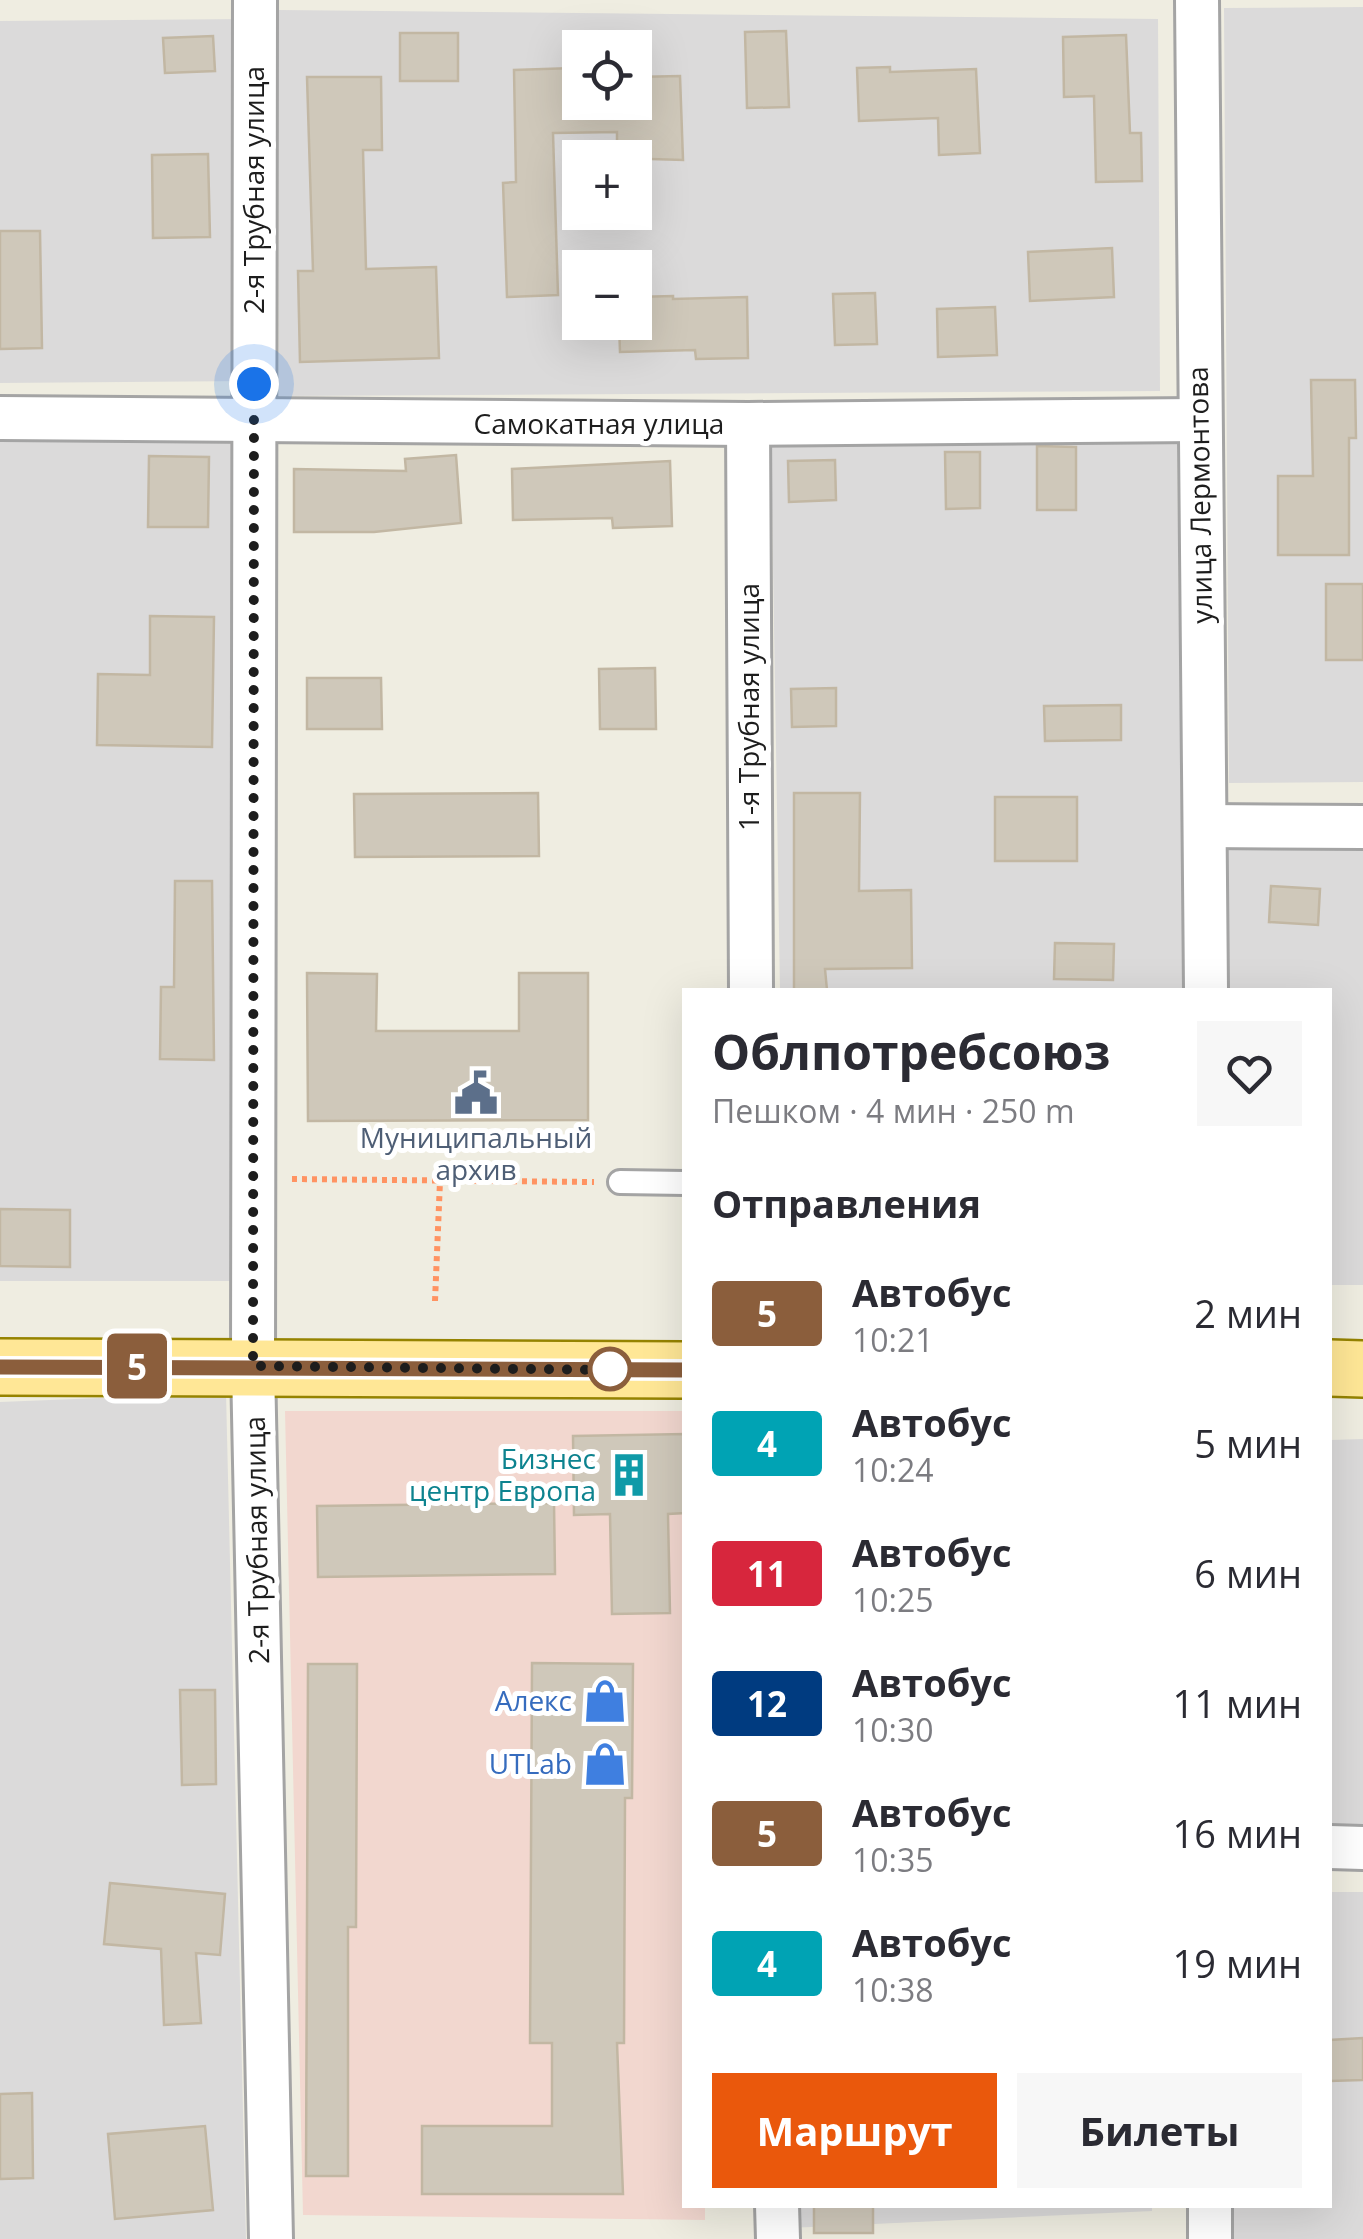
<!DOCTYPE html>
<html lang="ru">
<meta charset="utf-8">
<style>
body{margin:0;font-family:"Open Sans",sans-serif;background:#f7f7f7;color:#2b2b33;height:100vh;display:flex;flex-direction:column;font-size:38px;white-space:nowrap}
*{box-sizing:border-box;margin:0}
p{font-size:32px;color:#7c7c81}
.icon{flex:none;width:55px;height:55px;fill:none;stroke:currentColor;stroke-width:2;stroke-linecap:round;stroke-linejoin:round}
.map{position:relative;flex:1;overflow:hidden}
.details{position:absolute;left:682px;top:988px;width:650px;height:1220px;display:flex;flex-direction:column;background:#fff;border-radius:0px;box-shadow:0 10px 40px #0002}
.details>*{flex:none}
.badge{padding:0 20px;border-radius:8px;font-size:35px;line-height:65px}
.tools{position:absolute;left:562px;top:30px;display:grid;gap:20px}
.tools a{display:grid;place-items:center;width:90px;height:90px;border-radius:0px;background:#fff;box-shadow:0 10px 40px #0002;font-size:50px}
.you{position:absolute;width:50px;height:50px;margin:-25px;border:8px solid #fff;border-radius:50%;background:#1a73e8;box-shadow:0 0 0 15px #1a73e833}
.map>.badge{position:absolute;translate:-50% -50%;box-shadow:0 0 0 5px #fff}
h2{padding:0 30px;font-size:38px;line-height:90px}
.round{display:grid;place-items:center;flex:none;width:105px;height:105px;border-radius:0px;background:#f7f7f7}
.headline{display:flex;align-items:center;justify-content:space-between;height:170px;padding:0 30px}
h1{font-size:48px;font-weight:700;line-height:75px}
.primary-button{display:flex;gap:20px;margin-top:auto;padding:20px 30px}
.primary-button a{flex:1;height:115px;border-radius:0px;background:#ea580c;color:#fff;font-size:40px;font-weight:700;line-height:115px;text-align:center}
.primary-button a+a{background:#f7f7f7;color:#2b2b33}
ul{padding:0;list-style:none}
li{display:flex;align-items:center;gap:30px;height:130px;padding:0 30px}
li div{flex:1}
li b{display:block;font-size:38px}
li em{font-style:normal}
li .badge{min-width:110px;font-weight:700;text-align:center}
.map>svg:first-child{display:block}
.residential{fill:#dbdada;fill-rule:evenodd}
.commercial{fill:#f2d7cf}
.building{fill:#cfc8ba;stroke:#c2b7a3;stroke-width:2.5}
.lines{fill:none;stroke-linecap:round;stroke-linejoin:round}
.service-casing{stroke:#a4a4a4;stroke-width:28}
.minor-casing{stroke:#a4a4a4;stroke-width:48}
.primary-casing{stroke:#958300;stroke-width:60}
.path{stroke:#ff9362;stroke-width:6;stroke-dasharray:5 5;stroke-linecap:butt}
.service{stroke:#fff;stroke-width:22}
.minor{stroke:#fff;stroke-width:42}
.primary{stroke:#ffe796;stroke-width:55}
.line-casing{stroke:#fff;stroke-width:22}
.line{stroke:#8b5e3c;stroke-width:15}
.walk{stroke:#1d1d1d;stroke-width:10;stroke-dasharray:0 18}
.stop-dot{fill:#fff;stroke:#8b5e3c;stroke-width:5}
.labels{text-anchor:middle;stroke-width:10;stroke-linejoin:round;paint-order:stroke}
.street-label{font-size:28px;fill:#1d1d1d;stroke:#fff}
.service-label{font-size:28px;fill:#4e5e75;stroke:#fff}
.culture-label{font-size:28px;fill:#0d838f;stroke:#fff;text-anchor:end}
.shop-label{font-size:28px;fill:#366cbe;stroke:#fff;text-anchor:end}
</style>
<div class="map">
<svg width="1363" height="2239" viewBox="0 0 1363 2239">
<rect width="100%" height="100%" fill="#efede1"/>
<!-- residential -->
<g class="residential">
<path d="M1363,7V782L1229,783L1224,8Z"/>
<path d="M278,10L1158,19L1160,391L279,396ZM580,48H635V102H580ZM580,158H635V212H580ZM580,268H635V322H580Z"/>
<path d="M248,19L250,381L0,383V21Z"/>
<path d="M0,439L231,443L230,1281H0Z"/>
<path d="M1177,439L1183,990H780L771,443Z"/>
<path d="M1219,846L1363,847V1285H1330V990H1221Z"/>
<path d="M226,1393L246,2239H0V1402Z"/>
<path d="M1363,1439V1836H1330V1440Z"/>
<path d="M1330,1892H1363V2239H1233V2205H1330Z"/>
<path d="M789,2205H1152V2211L789,2228Z"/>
</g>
<!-- commercial -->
<path class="commercial" d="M285,1411H685V2205H705V2220L303,2215Z"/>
<!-- building -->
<g class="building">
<path d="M786,31L789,107L747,108L745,32Z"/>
<rect x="400" y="33" width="58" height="48"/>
<path d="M1126,35L1130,133H1141L1142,181L1096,182L1094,96L1064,97L1063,37Z"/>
<path d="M213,36L215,71L165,73L163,38Z"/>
<path d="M890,67V72L976,69L980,153L939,155L938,118L859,121L857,68Z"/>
<path d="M573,68V102H635V77L680,76L683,160L617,158V132L553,133L558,295L507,297L503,183L516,182L514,70Z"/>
<path d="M307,77H381L382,150H363L366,269L436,267L439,358L300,362L298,271H313Z"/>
<path d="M208,154L210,237L153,238L152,155Z"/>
<path d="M0,231H40L42,348L0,349Z"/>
<path d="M1112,248L1114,297L1030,301L1028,252Z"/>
<path d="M875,293L877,344L835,345L833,294Z"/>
<path d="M673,296V299L747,297L748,358L696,359L695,350L620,352L619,322H635V297Z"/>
<path d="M995,307L997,355L938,357L937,309Z"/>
<path d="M1311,380H1355L1356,438H1349V555H1278V476H1313Z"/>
<path d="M1037,446L1076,447V510H1037Z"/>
<path d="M945,452H980V508L946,509Z"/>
<path d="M456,455L461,523L374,532H294V469L406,471L405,459Z"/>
<path d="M149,456L209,457L208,527H148Z"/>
<path d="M835,460L836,500L789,502L788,461Z"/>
<path d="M670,461L672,526L613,528L612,518L513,520L512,469Z"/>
<rect x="1326" y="584" width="37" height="76"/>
<path d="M150,616L214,617L212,747L97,745L98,674L150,675Z"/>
<path d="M655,668L656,729H600L599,669Z"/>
<path d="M307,678H381L382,729H307Z"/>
<path d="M836,688V726L792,727L791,689Z"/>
<path d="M1121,705V740L1045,741L1044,706Z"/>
<path d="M538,793L539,856L355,857L354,794Z"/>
<path d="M794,793H860L859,891L911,890L912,968L825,969L827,990H794Z"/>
<rect x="995" y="797" width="82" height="64"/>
<path d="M175,881H212L214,1060L160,1059L161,987H174Z"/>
<path d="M1271,886L1320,889L1318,925L1269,922Z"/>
<path d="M1055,943L1114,944L1113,980L1054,979Z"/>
<path d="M307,973L377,974L376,1031H519V973H588V1120L308,1121Z"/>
<path d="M0,1209L70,1210V1267L0,1266Z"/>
<path d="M685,1434V1513L668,1514L670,1613L612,1614L610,1514L574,1515L573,1436Z"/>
<path d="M554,1503L555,1574L318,1577L317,1506Z"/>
<path d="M532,1663L633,1664L632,1798H625L624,2043H617L623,2194H422V2126H552V2043H530Z"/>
<path d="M308,1664H357L356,1927H348V2176H306Z"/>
<path d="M180,1690H215L216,1784L182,1785Z"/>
<path d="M110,1883L225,1894L220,1955L196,1953L201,2023L164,2025L161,1949L104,1944Z"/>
<path d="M1363,2038V2080L1330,2081V2040Z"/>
<path d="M32,2093L33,2178L0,2179V2094Z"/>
<path d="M205,2126L213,2210L115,2219L108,2134Z"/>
<rect x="814" y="2205" width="59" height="28"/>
</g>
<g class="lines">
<!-- service casing -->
<g class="service-casing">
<path id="service" d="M620,1182L685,1183"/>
</g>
<!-- minor casing -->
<g class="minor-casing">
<g id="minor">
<path d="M255,0L253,1366L271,2239"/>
<path d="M1197,0L1206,990"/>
<path d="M0,418L748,424L1198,420"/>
<path d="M748,424L751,990"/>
<path d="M1205,826L1363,827"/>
<path d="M1330,1847L1363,1848"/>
<path d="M777,2205L778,2239"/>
<path d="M1210,2205V2239"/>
</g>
</g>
<!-- primary casing -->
<g class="primary-casing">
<g id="primary">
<path d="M0,1367L685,1370"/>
<path d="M1330,1368L1363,1369"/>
</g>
</g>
<!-- path -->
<g class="path">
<path d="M292,1179L594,1182"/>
<path d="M435,1301L440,1181"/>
</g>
<!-- service -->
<use href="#service" class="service"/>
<!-- minor -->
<use href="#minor" class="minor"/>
<!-- primary -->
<use href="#primary" class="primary"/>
</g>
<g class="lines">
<!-- line casing -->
<g class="line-casing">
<path id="line" d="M0,1367L685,1370"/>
</g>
<!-- line -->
<use href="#line" class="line"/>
<!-- walk -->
<path class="walk" d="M254,384L253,1366L614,1370L610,1369"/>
</g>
<!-- icons -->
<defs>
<g id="civic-bare" transform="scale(3.45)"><path d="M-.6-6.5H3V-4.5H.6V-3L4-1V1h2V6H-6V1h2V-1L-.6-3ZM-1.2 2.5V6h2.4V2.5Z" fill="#5c6f8a" stroke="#fff" stroke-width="2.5" paint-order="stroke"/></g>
<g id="building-bare" transform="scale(3.45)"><path d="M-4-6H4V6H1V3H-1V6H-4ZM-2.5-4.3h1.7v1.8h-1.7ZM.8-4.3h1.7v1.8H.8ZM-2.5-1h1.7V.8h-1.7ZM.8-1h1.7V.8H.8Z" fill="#0f9aa8" stroke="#fff" stroke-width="2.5" paint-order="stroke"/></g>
<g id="shop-bare" transform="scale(3.45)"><path d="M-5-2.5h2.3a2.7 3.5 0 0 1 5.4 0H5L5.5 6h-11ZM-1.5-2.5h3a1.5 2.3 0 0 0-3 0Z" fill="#3f7fe0" stroke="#fff" stroke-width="2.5" paint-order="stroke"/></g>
</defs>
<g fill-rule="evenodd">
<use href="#civic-bare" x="476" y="1093"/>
<use href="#building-bare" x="629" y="1475"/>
<use href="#shop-bare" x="605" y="1701"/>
<use href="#shop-bare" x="605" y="1764"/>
</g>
<!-- markers -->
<circle class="stop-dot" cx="610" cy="1369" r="20"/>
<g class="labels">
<!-- street labels -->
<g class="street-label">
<text transform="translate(254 190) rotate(-90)" y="10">2-я Трубная улица</text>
<text x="599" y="434">Самокатная улица</text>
<text transform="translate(1200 495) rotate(-91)" y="10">улица Лермонтова</text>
<text transform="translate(749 707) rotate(-90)" y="10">1-я Трубная улица</text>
<text transform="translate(257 1540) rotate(-91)" y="10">2-я Трубная улица</text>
</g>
<!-- service labels -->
<g class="service-label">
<text x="476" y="1148">Муниципальный<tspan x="476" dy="32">архив</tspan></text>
</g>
<!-- culture labels -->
<g class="culture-label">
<text x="596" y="1469">Бизнес<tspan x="596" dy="32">центр Европа</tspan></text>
</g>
<!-- shop labels -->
<g class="shop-label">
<text x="572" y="1711">Алекс</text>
<text x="572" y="1774">UTLab</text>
</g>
</g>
</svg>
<div class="tools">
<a><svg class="icon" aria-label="locate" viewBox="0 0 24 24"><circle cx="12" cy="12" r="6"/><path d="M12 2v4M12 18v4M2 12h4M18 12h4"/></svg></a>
<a>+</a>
<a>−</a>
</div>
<div class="you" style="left:254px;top:384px"></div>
<b class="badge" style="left:137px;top:1366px;background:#8b5e3c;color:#fff">5</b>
<section class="details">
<div class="headline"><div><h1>Облпотребсоюз</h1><p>Пешком · 4 мин · 250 m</p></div><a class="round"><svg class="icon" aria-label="heart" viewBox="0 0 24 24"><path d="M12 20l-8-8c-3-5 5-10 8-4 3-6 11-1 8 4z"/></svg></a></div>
<h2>Отправления</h2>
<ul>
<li><span class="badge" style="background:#8b5e3c;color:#fff">5</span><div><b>Автобус</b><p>10:21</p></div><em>2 мин</em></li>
<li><span class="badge" style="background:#00a3b4;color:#fff">4</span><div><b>Автобус</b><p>10:24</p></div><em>5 мин</em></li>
<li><span class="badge" style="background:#d7263d;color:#fff">11</span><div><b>Автобус</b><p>10:25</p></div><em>6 мин</em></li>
<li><span class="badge" style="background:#003b80;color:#fff">12</span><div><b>Автобус</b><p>10:30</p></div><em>11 мин</em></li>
<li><span class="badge" style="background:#8b5e3c;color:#fff">5</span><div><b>Автобус</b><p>10:35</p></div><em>16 мин</em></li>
<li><span class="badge" style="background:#00a3b4;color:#fff">4</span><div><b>Автобус</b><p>10:38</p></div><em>19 мин</em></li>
</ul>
<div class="primary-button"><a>Маршрут</a><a>Билеты</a></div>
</section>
</div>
